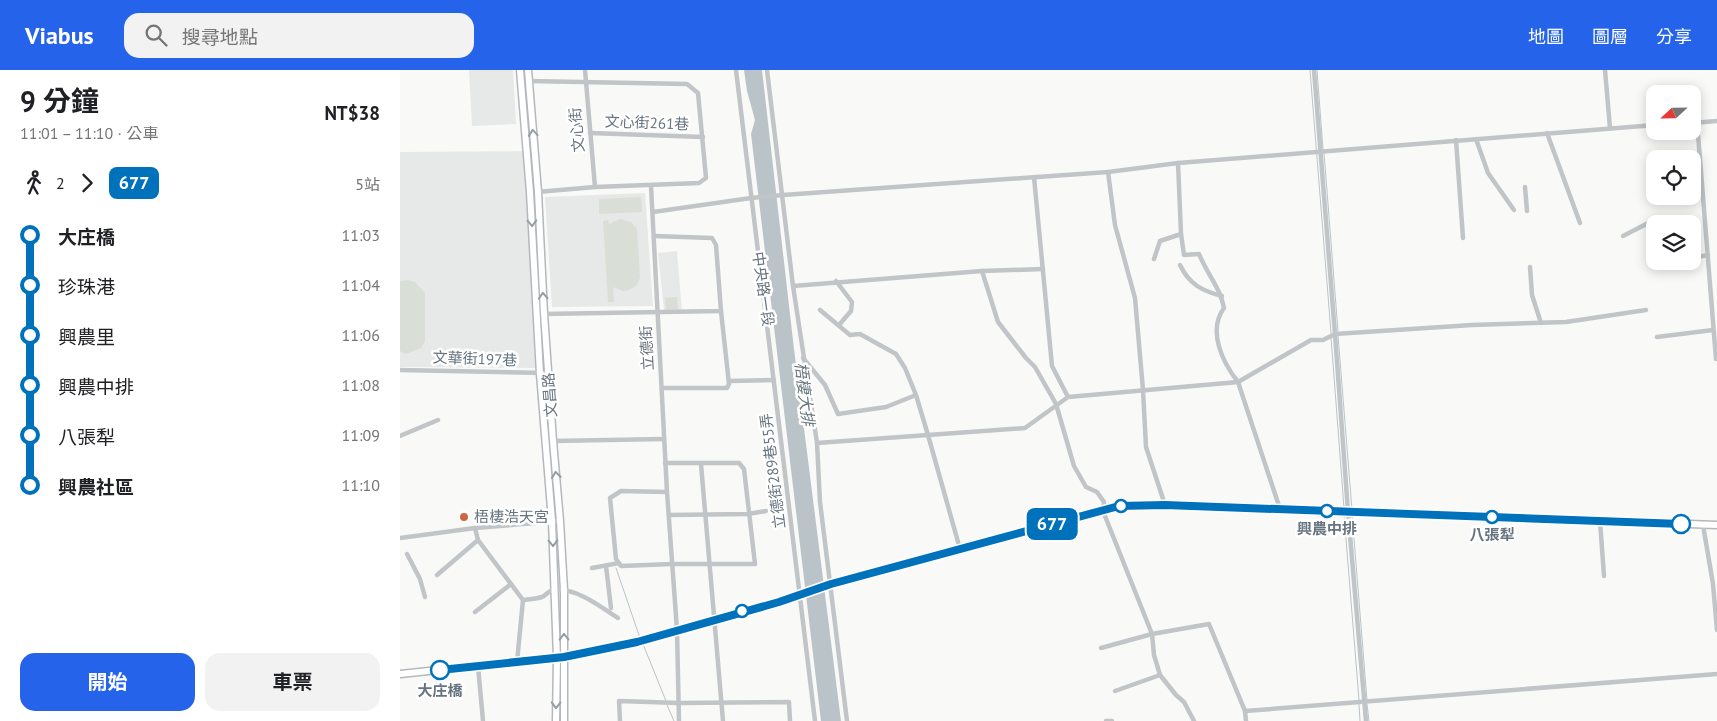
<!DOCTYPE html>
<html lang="zh-TW">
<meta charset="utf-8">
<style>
body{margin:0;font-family:"PT Sans","Noto Sans TC",sans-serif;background:#f2f2f2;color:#202124;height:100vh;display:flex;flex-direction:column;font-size:19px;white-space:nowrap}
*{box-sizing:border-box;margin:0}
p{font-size:16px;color:#757577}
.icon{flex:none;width:28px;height:28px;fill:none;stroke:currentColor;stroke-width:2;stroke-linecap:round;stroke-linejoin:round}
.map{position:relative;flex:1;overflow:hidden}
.drawer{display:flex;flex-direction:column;background:#fff;width:400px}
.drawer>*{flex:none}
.badge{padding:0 10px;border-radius:8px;font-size:18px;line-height:32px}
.needle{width:32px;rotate:248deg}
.buttons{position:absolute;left:1246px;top:15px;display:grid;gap:10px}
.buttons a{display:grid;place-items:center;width:55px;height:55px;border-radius:10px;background:#fff;box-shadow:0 2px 12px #0003;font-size:25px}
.map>.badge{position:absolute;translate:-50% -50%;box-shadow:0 0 0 2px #fff}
.legs{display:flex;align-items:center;gap:8px;height:55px;padding:0 20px;font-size:16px}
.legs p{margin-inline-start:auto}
.overview{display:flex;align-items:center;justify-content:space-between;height:85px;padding:0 20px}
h1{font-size:28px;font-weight:700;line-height:38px}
.button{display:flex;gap:10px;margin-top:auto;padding:10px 20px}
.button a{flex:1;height:58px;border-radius:15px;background:#2563eb;color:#fff;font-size:20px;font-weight:700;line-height:58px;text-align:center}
.button a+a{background:#f2f2f2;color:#202124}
ul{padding:0 20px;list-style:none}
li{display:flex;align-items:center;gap:18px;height:50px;font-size:19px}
li i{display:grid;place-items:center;width:8px;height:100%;margin:0 6px;background:currentColor}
li i::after{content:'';width:12px;height:12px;margin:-6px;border:4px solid;border-radius:50%;background:#fff}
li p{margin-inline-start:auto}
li:first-child i{background:linear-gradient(#0000 50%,currentColor 0)}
li:last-child i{background:linear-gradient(currentColor 50%,#0000 0)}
header{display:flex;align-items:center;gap:30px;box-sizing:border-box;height:70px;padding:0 25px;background:#2563eb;color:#fff}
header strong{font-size:24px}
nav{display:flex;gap:28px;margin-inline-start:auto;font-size:18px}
.search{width:350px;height:45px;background:#f2f2f2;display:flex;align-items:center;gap:12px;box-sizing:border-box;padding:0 18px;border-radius:15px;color:#757577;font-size:19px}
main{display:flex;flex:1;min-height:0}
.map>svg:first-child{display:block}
.built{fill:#e7e8e8}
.green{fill:#d9ded7}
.water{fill:#bac4c8}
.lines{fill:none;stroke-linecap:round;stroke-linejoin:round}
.stream{stroke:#bac4c8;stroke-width:1}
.secondary-casing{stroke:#b4b8bd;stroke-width:9}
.street{stroke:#c1c5c8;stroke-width:4.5}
.secondary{stroke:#fff;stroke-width:6}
.oneway{stroke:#959ea5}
.line-1-casing{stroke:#fff;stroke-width:11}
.line-1{stroke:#0072bc;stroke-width:8}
.stop-1-dot{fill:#fff;stroke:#0072bc;stroke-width:2.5}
.poi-dot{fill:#cf6542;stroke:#fff;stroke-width:2}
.labels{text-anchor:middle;stroke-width:5;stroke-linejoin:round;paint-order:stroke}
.street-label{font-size:15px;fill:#67747f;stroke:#fff}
.poi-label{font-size:15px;fill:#67747f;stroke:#fff;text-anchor:start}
.stop-label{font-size:15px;font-weight:bold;fill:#67747f;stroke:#fff}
.water-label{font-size:16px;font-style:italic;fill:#68797f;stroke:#fff}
</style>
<header>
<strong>Viabus</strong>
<div class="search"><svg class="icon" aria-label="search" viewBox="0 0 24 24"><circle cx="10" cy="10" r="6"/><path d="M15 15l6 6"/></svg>搜尋地點</div>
<nav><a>地圖</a><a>圖層</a><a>分享</a></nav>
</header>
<main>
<section class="drawer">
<div class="overview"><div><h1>9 分鐘</h1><p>11:01 – 11:10 · 公車</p></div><b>NT$38</b></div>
<div class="legs"><svg class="icon" aria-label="walk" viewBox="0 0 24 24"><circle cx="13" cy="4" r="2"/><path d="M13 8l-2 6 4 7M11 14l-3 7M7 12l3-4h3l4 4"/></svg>2<svg class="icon" aria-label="forward" viewBox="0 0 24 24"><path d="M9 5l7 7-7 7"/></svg><b class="badge" style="background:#0072bc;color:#fff">677</b><p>5站</p></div>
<ul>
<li><i style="color:#0072bc"></i><b>大庄橋</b><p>11:03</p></li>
<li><i style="color:#0072bc"></i><span>珍珠港</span><p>11:04</p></li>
<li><i style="color:#0072bc"></i><span>興農里</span><p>11:06</p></li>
<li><i style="color:#0072bc"></i><span>興農中排</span><p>11:08</p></li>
<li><i style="color:#0072bc"></i><span>八張犁</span><p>11:09</p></li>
<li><i style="color:#0072bc"></i><b>興農社區</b><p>11:10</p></li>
</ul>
<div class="button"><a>開始</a><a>車票</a></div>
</section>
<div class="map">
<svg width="1317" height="651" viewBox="0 0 1317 651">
<rect width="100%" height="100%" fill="#f9f9f8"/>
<!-- built -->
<g class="built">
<path d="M69,0H113L116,54L72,56Z"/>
<path d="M127,81L135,298L0,297V82Z"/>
<path d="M245,123L253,236L152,237L145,127Z"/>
<path d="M277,181L282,241L264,240L258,183Z"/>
</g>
<!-- green -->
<g class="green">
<path d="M241,127L242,142L199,144V129Z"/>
<path d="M220,149L231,152L237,159L240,208L237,215L229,220L223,221L213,217L214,232H208L203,151L208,150L209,154Z"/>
<path d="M8,210L15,212L25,223V271L21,278L6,284L0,281V211Z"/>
<path d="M277,227L278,239L266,240L265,228Z"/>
</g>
<!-- water -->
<path class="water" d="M344,0H362L394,279L441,651H421L351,64L355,50L347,21Z"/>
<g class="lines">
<!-- stream -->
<g class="stream">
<path d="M910,0L931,263"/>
<path d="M917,0L923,79"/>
<path d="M924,83L938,261"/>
<path d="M938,265L952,440"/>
<path d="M931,267L944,438"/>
<path d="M944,444L959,630"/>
<path d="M952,444L967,630"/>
<path d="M216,498L240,568"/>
<path d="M243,574L266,631"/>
<path d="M959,634L960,651"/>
<path d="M967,634L969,651"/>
<path d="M267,635L274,651"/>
</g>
<!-- secondary casing -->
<g class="secondary-casing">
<g id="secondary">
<path d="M120,0L130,122L140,304L152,451L157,588L156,651"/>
<path d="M128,0L138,122L144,244L153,371L160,451L164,520V651"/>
<path d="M0,604L164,587L237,572L379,532L431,514L719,436L765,435L1317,455"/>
</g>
</g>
<!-- street -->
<g class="street">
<path d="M185,0L195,117"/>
<path d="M336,0L415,651"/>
<path d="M367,0L393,216L417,373L420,432L447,651"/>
<path d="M914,0L935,264L948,442L966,651"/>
<path d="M1205,0L1210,58"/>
<path d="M128,11L287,14L298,23L306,108L299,113L195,117L137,122"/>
<path d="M1297,52C1304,131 1309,210 1316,289"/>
<path d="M1292,53L1317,51"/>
<path d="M190,63L303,67"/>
<path d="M1147,63L1180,153"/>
<path d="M1076,69L1088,103L1114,140"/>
<path d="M1056,70L1063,168"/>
<path d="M778,93L781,164L784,185L799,184C807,204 820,217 824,238C807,261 823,293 838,312L880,439"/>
<path d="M708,102L715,155L735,228L743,320L746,377L765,435"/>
<path d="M634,107L652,296L668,327"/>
<path d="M251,116L267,422L277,560L279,651"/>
<path d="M1125,117L1127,141"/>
<path d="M253,142L351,128L383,125L708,102L778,93L1255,55"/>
<path d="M1223,166L1256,149L1260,154"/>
<path d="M1292,188L1308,185"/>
<path d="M754,189L760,171L781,164"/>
<path d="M1275,191V193L1281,191"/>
<path d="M780,195C789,214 802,221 822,226"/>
<path d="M1130,197L1132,225L1141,253"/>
<path d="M582,201L598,252L626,288L635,297L656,334L674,396L686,417L697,422L704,432L703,441L752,564L754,585L760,605L776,625L784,632L794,651"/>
<path d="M436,211L452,232L451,241L439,255"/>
<path d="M393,216L582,201L643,199"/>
<path d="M420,240L450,265L460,264L496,284L505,298L516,325L528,365L560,479"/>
<path d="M143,244L321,241L316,175L312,168L254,166"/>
<path d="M1257,267L1313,260"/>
<path d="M403,288L425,315L438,344L486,337L516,325"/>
<path d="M0,300L149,303"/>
<path d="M329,311L374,310"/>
<path d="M262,318H327L329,314L321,241"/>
<path d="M0,366L38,350"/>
<path d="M152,371L264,369"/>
<path d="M417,373L625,358L668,327L838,312L911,270H923L935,264L1072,255L1166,252L1246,240"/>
<path d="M265,393H339L344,399L355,494H272L221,496L216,489L210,428L221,421L267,422"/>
<path d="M301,394L323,651"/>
<path d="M269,445L348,444L366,441"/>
<path d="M1200,451L1204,506"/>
<path d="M1303,455L1313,514L1317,560"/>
<path d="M75,458L78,470L123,530"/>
<path d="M0,468L75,458L160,451"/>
<path d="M7,484L20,509L25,527"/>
<path d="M206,496L211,538"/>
<path d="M192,498L219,493"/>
<path d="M37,505L78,470"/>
<path d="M123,530C129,529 136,529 142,527C147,525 148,520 155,520C177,518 201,537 218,548"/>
<path d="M75,542L111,514"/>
<path d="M701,578L752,564L809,554L845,641L846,651"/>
<path d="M117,592L123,530"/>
<path d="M78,596L83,651"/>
<path d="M715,621L760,605"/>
<path d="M845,641L1317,604"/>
<path d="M220,651L219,631L279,633L389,632L390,651"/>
<path d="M706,651H712"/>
</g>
<!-- secondary -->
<use href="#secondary" class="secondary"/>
</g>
<!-- one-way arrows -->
<defs><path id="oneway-chevron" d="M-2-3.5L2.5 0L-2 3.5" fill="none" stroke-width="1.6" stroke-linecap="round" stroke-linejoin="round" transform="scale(1.25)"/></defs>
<g class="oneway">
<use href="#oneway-chevron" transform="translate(133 63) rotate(-95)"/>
<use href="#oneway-chevron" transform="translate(132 153) rotate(88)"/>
<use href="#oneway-chevron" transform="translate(143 226) rotate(-93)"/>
<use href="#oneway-chevron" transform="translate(156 405) rotate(-96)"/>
<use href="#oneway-chevron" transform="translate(153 473) rotate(89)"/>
<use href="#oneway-chevron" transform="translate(164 567) rotate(-91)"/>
<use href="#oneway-chevron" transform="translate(156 635) rotate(91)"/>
</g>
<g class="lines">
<!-- line-1 casing -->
<g class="line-1-casing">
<path id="line-1" d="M40,600L164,587L237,572L379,532L431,514L719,436L765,435L1281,454"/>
</g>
<!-- line-1 -->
<use href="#line-1" class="line-1"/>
</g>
<!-- markers -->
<g class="stop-1-dot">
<circle cx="721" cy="436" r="6"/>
<circle cx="927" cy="441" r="6"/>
<circle cx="1092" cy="447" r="6"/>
<circle cx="1281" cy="454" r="9"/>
<circle cx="342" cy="541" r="6"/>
<circle cx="40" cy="600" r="9"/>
</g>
<circle class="poi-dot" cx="64" cy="447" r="5"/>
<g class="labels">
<!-- street labels -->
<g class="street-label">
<text transform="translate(247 53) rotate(2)" y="5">文心街261巷</text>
<text transform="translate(177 60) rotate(-95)" y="5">文心街</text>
<text transform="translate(363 219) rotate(82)" y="5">中央路一段</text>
<text transform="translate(247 278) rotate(-93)" y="5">立德街</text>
<text transform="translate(75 289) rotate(2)" y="5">文華街197巷</text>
<text transform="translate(150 325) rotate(-94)" y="5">文昌路</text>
<text transform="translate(373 401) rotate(-97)" y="5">立德街289巷55弄</text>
</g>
<!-- poi labels -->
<g class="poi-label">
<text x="74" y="452">梧棲浩天宮</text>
</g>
<!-- stop labels -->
<g class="stop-label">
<text x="927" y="464">興農中排</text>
<text x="1092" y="470">八張犁</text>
<text x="40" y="626">大庄橋</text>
</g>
<!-- water labels -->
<g class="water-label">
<text transform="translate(405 324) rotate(83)" y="6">梧棲大排</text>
</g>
</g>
</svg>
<div class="buttons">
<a><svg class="needle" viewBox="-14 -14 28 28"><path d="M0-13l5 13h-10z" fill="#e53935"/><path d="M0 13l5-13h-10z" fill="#757577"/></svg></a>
<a><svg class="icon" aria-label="locate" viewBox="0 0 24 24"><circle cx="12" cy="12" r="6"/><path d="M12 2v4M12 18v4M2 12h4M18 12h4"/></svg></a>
<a><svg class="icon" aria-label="layers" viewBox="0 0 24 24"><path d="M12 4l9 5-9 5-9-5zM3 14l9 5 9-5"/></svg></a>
</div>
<b class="badge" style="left:652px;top:454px;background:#0072bc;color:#fff">677</b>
</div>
</main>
